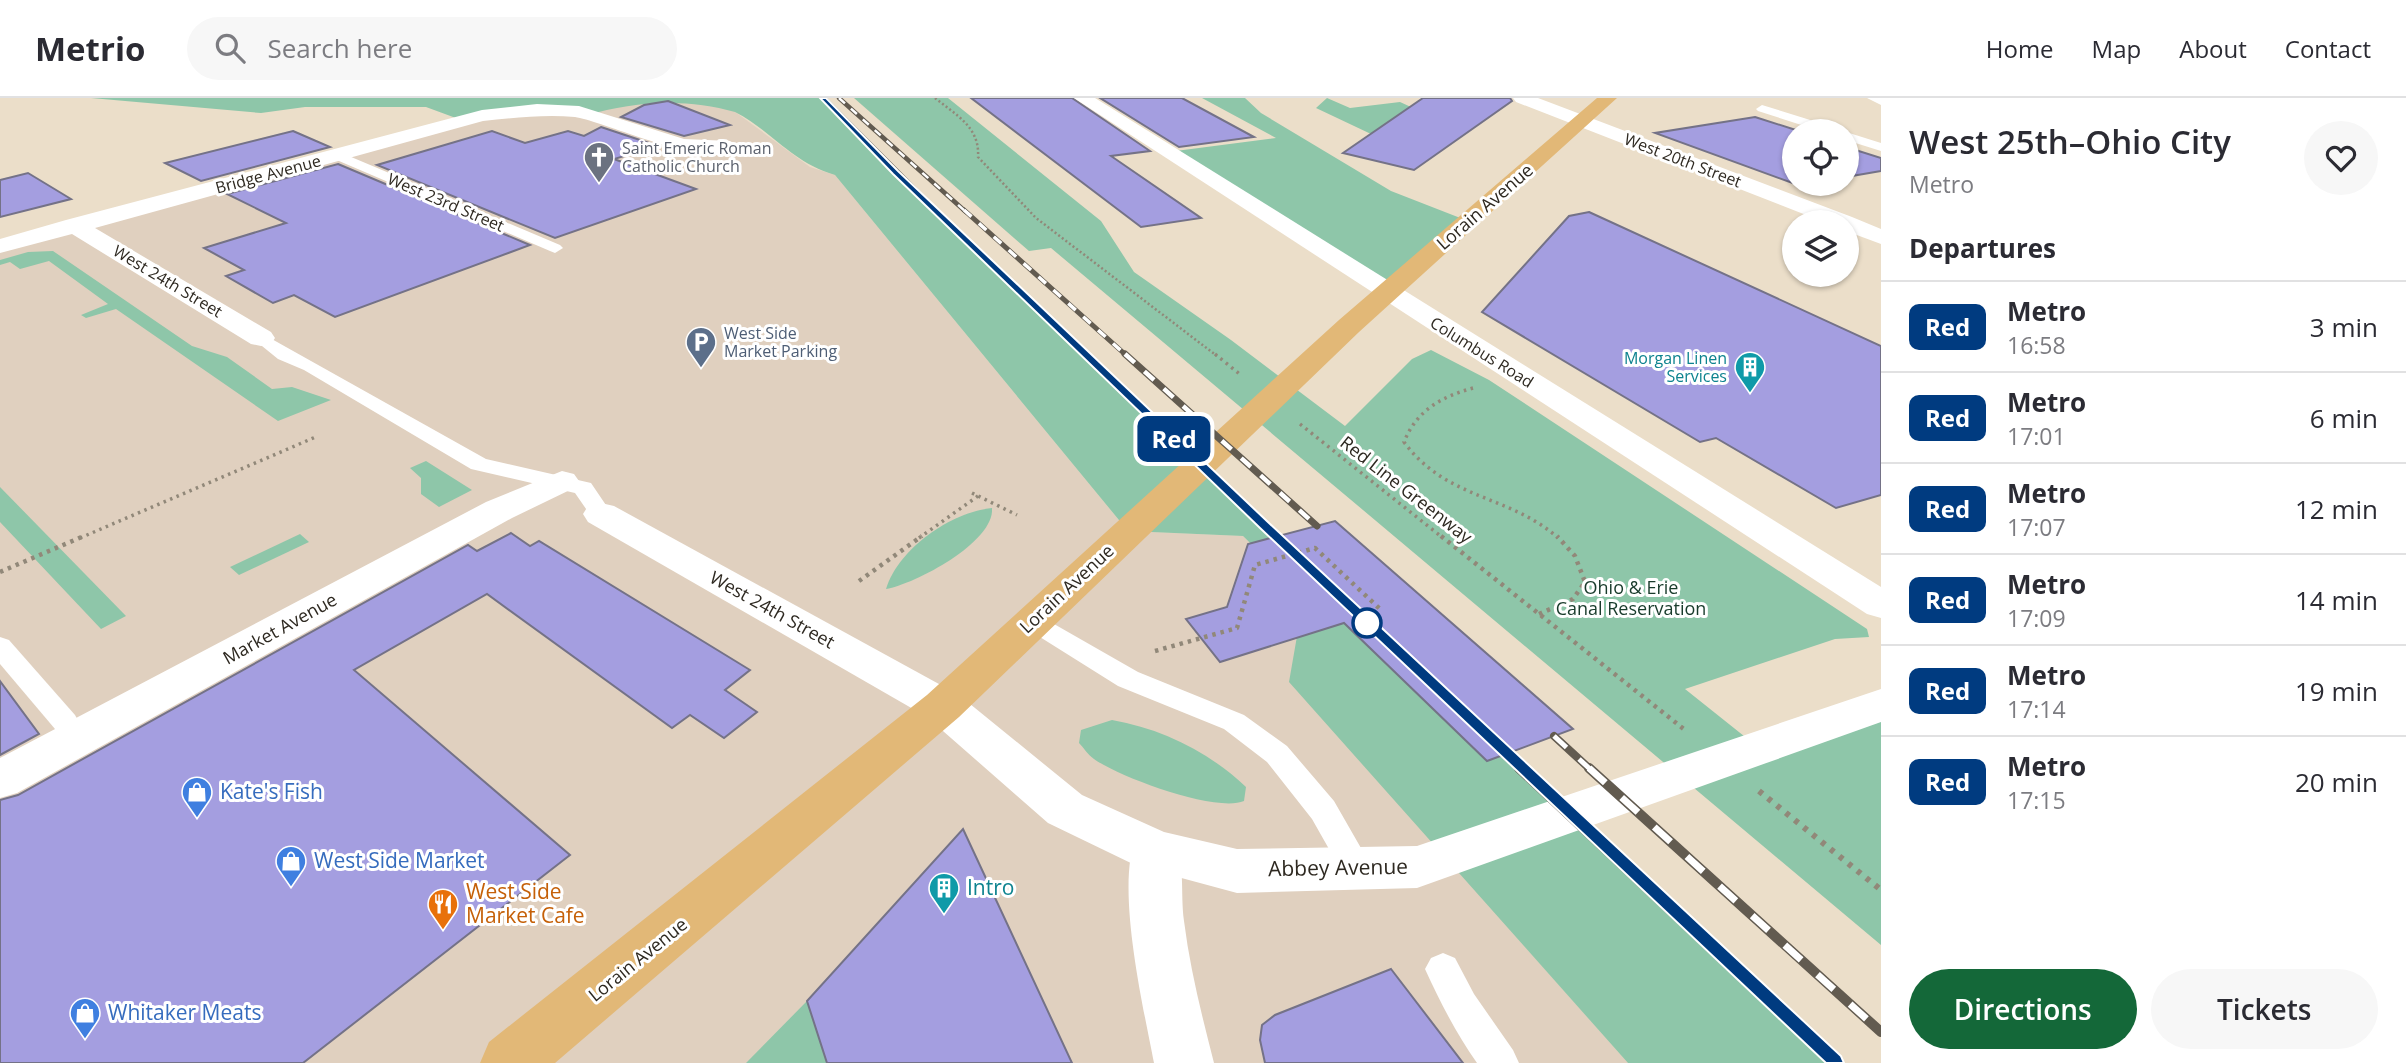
<!DOCTYPE html>
<meta charset="utf-8">
<style>
body{margin:0;font-family:"Open Sans",sans-serif;background:#f7f7f7;color:#2b2b33;height:100vh;display:flex;flex-direction:column;font-size:26px;white-space:nowrap}
*{box-sizing:border-box;margin:0}
p{font-size:23px;color:#7c7c81}
.icon{flex:none;width:38px;height:38px;fill:none;stroke:currentColor;stroke-width:2;stroke-linecap:round;stroke-linejoin:round}
.map{position:relative;flex:1;overflow:hidden}
.drawer{display:flex;flex-direction:column;background:#fff;width:525px}
.drawer>*{flex:none}
.badge{padding:0 14px;border-radius:10px;font-size:24px;line-height:46px}
.controls{position:absolute;left:1782px;top:21px;display:grid;gap:14px}
.controls a{display:grid;place-items:center;width:77px;height:77px;border-radius:50%;background:#fff;box-shadow:0 2px 5px #0004;font-size:35px}
.map>.badge{position:absolute;translate:-50% -50%;box-shadow:0 0 0 4px #fff}
h2{padding:0 28px;font-size:26px;line-height:63px}
.round{display:grid;place-items:center;flex:none;width:74px;height:74px;border-radius:37px;background:#f7f7f7}
.headline{display:flex;align-items:center;justify-content:space-between;height:119px;padding:0 28px}
h1{font-size:33px;font-weight:600;line-height:52px}
.button{display:flex;gap:14px;margin-top:auto;padding:14px 28px}
.button a{flex:1;height:80px;border-radius:42px;background:#146839;color:#fff;font-size:28px;font-weight:600;line-height:80px;text-align:center}
.button a+a{background:#f7f7f7;color:#2b2b33}
ul{padding:0;list-style:none}
li{display:flex;align-items:center;gap:21px;height:91px;padding:0 28px;border-top:2px solid #e1e1e2}
li div{flex:1}
li b{display:block;font-size:26px}
li em{font-style:normal}
li .badge{min-width:77px;font-weight:700;text-align:center}
header{display:flex;align-items:center;gap:42px;box-sizing:border-box;height:98px;padding:0 35px;background:#fff;border-bottom:2px solid #e1e1e2}
header strong{font-size:33px}
nav{display:flex;gap:38px;margin-inline-start:auto;font-size:24px}
.search{width:490px;height:63px;background:#f7f7f7;display:flex;align-items:center;gap:18px;box-sizing:border-box;padding:0 24px;border-radius:38px;color:#7c7c81;font-size:26px}
main{display:flex;flex:1;min-height:0}
.map>svg:first-child{display:block}
.commercial{fill:#e0d0bf}
.green{fill:#8ec6a9}
.building{fill:#a49ee0;stroke:#747287;stroke-width:2}
.lines{fill:none;stroke-linecap:round;stroke-linejoin:round}
.path-far3{stroke:#918879;stroke-width:2.5;stroke-dasharray:2 2.5;stroke-linecap:butt}
.path-far2{stroke:#918879;stroke-width:3.5;stroke-dasharray:2.5 4.5;stroke-linecap:butt}
.path-far1{stroke:#918879;stroke-width:4.5;stroke-dasharray:3.5 5;stroke-linecap:butt}
.path{stroke:#918879;stroke-width:6;stroke-dasharray:4.5 7;stroke-linecap:butt}
.lane{fill:#fff;fill-rule:evenodd}
.street{fill:#fff;fill-rule:evenodd}
.secondary{fill:#fff;fill-rule:evenodd}
.primary{fill:#e2b877;fill-rule:evenodd}
.rail-far4-casing{stroke:#625b50;stroke-width:4.5}
.rail-far3-casing{stroke:#625b50;stroke-width:5}
.rail-far2-casing{stroke:#625b50;stroke-width:7}
.rail-far1-casing{stroke:#625b50;stroke-width:8}
.rail-casing{stroke:#625b50;stroke-width:10}
.rail-far4{stroke:#fff;stroke-width:2.5;stroke-dasharray:8;stroke-linecap:butt}
.rail-far3{stroke:#fff;stroke-width:3.5;stroke-dasharray:10;stroke-linecap:butt}
.rail-far2{stroke:#fff;stroke-width:4.5;stroke-dasharray:13;stroke-linecap:butt}
.rail-far1{stroke:#fff;stroke-width:5;stroke-dasharray:17;stroke-linecap:butt}
.rail{stroke:#fff;stroke-width:7;stroke-dasharray:22;stroke-linecap:butt}
.line{fill:#003b80;stroke:#fff;stroke-width:2}
.stop-dot{fill:#fff;stroke:#003b80;stroke-width:3.5}
.labels{text-anchor:middle;stroke-width:6;stroke-linejoin:round;paint-order:stroke}
.far-worship-label{font-size:16px;fill:#5b616d;stroke:#fff;text-anchor:start}
.far-street-label{font-size:16px;fill:#2e2921;stroke:#fff}
.far-service-label{font-size:16px;fill:#4e5e75;stroke:#fff;text-anchor:start}
.far-culture-label{font-size:16px;fill:#0d838f;stroke:#fff;text-anchor:end}
.street-label{font-size:18px;fill:#2e2921;stroke:#fff}
.park-label{font-size:18px;fill:#183b2b;stroke:#fff}
.near-shop-label{font-size:21px;fill:#366cbe;stroke:#fff;text-anchor:start}
.near-street-label{font-size:21px;fill:#2e2921;stroke:#fff}
.near-culture-label{font-size:21px;fill:#0d838f;stroke:#fff;text-anchor:start}
.near-food-label{font-size:21px;fill:#c56008;stroke:#fff;text-anchor:start}
</style>
<header>
<strong>Metrio</strong>
<div class="search"><svg class="icon" aria-label="search" viewBox="0 0 24 24"><circle cx="10" cy="10" r="6"/><path d="M15 15l6 6"/></svg>Search here</div>
<nav><a>Home</a><a>Map</a><a>About</a><a>Contact</a></nav>
</header>
<main>
<div class="map">
<svg width="1881" height="965" viewBox="0 0 1881 965">
<rect width="100%" height="100%" fill="#ebdec9"/>
<!-- commercial -->
<path class="commercial" d="M642,1H686L734,13L810,69L835,77L1128,433L1243,438L1304,498L1447,760L1628,965H0V148L482,18L587,17Z"/>
<!-- green -->
<g class="green">
<path d="M91,0H824L896,74L1264,428L1833,965H1628L1289,584L1304,498L1243,438L1128,433L835,77C791,64 772,33 735,14C688,0 634,3 587,17L579,14L464,23L426,9H305L261,15Z"/>
<path d="M854,0H948L1101,123L1134,174L1231,242L1345,328L1412,261L1431,252L1489,282L1867,531L1869,539L1835,541L1685,591L1759,650L1881,607V847L1051,150L1029,153Z"/>
<path d="M1202,0H1245L1261,15L1391,93L1468,123L1387,193L1168,54L1276,40Z"/>
<path d="M1327,0L1350,10L1400,4L1411,9L1371,36L1316,10Z"/>
<path d="M53,153L192,248L227,259L272,291L292,289L331,302L278,323L116,211L86,220L81,217L108,206L49,163L20,171L10,164L0,167V162L28,154Z"/>
<path d="M426,363L472,392L439,409L421,396V380L410,370Z"/>
<path d="M0,389L126,518L101,531L0,424Z"/>
<path d="M992,410C995,444 915,486 886,491C898,451 951,414 992,410Z"/>
<path d="M300,436L309,444L239,477L230,469Z"/>
<path d="M1112,622C1163,631 1209,654 1246,689L1244,703C1216,715 1119,679 1094,661C1088,657 1084,650 1079,645L1081,632Z"/>
<path d="M807,903L827,965H746Z"/>
</g>
<!-- building -->
<g class="building">
<path d="M971,0H1072L1150,53L1111,58L1201,120L1141,129Z"/>
<path d="M1100,0H1182L1254,39L1179,49Z"/>
<path d="M1423,0H1510L1512,3L1414,72L1343,55Z"/>
<path d="M668,3L730,27L684,38L621,19L644,7Z"/>
<path d="M1755,19L1799,33H1794V86H1808L1798,87L1655,35Z"/>
<path d="M601,29L658,48L614,61L696,91L555,140L377,67L492,33L525,45L568,33L584,38Z"/>
<path d="M293,33L330,49L201,83L165,65Z"/>
<path d="M1846,49L1881,60V73L1846,79Z"/>
<path d="M338,66L530,147L335,219L294,197L273,205L226,178L244,172L204,150L286,125L227,96Z"/>
<path d="M28,75L71,101L0,119V82Z"/>
<path d="M1589,114L1881,248V397L1836,410L1716,340L1700,344L1482,214L1569,118Z"/>
<path d="M1335,423L1573,631L1487,663L1344,525L1220,564L1186,521L1227,509L1248,446Z"/>
<path d="M511,435L530,448L539,443L750,572L725,592L757,614L724,640L690,617L672,630L487,496L354,572L570,757L303,965H0V702L18,697L468,447L477,453Z"/>
<path d="M0,583L39,636L0,657Z"/>
<path d="M963,731L1072,965H827L807,903Z"/>
<path d="M1391,871L1463,965H1265L1260,942L1262,927L1275,917Z"/>
</g>
<g class="lines">
<!-- path-far3 -->
<path class="path-far3" d="M935,0C956,17 980,29 978,59L1036,120L1217,258"/>
<!-- path-far2 -->
<g class="path-far2">
<path d="M1215,256L1242,278"/>
<path d="M1473,290C1441,299 1417,312 1404,344C1446,402 1511,397 1558,440"/>
<path d="M1300,326L1443,440"/>
<path d="M972,395L1017,417"/>
<path d="M80,440L318,338"/>
<path d="M919,440L978,398"/>
</g>
<!-- path-far1 -->
<g class="path-far1">
<path d="M1441,438L1685,632"/>
<path d="M0,474L84,438"/>
<path d="M859,483L922,438"/>
<path d="M1539,516L1573,501L1585,484L1575,458L1557,438"/>
<path d="M1155,553L1237,530L1255,467L1315,450L1380,511"/>
</g>
<!-- path -->
<path class="path" d="M1759,693L1881,792"/>
<!-- lane -->
<g class="lane">
<path d="M1762,7L1836,30L1838,33H1820L1758,13L1756,11Z"/>
<path d="M1846,34L1881,45V53L1846,42Z"/>
<path d="M337,53L560,147L563,150L555,155L550,153L332,60L331,57Z"/>
<path d="M261,235L486,361L591,385L612,416L601,423L593,421L575,395L471,371L304,272L278,261L252,240Z"/>
<path d="M1033,514L1138,574L1244,617L1287,648L1334,703L1373,771L1368,781L1357,785L1346,781L1312,721L1267,664L1224,631L1118,588L1024,529L1020,523L1024,517Z"/>
<path d="M0,539L9,542L75,617L79,624L75,631L65,635L55,631L0,566Z"/>
<path d="M1443,855L1455,860L1474,896L1513,952L1519,965H1477C1456,935 1440,904 1425,871L1431,860Z"/>
</g>
<!-- street -->
<g class="street">
<path d="M1513,0H1538L1852,119L1881,131V146L1846,133V124H1824L1516,4Z"/>
<path d="M1867,0H1881V7Z"/>
<path d="M537,6L579,8L684,41L730,43L740,49C720,77 604,23 575,19C544,16 514,20 483,23L95,130L271,234L275,240L271,246L261,248L251,246L72,136L0,155V141L66,122L482,12Z"/>
<path d="M562,373L574,376L579,383L574,390L512,420L17,695L0,700V660L486,404Z"/>
<path d="M601,405L614,408L959,597L965,608L959,619L943,624L927,619L588,424L583,416L588,408Z"/>
<path d="M1155,732L1173,738C1186,764 1180,794 1184,823C1190,871 1202,918 1214,965H1154C1144,912 1114,785 1137,738Z"/>
</g>
<!-- secondary -->
<g class="secondary">
<path d="M1074,0H1095L1881,489V520L1867,516Z"/>
<path d="M1881,591V624L1417,790L1237,795L1137,768L1048,725L927,619L921,608L927,597L943,592L959,597L1082,697L1164,734L1237,751L1417,748Z"/>
</g>
<!-- primary -->
<path class="primary" d="M1597,0H1617L1359,234L959,619L555,965H480L489,944L927,597L1339,222Z"/>
<!-- rail-far4 casing -->
<g class="rail-far4-casing">
<g id="rail-far4">
<path d="M824,0L938,114"/>
<path d="M839,0L966,114"/>
</g>
</g>
<!-- rail-far3 casing -->
<g class="rail-far3-casing">
<g id="rail-far3">
<path d="M936,112L1087,258"/>
<path d="M964,112L1127,258"/>
</g>
</g>
<!-- rail-far2 casing -->
<g class="rail-far2-casing">
<g id="rail-far2">
<path d="M1085,256L1276,439"/>
<path d="M1125,256L1317,428"/>
</g>
</g>
<!-- rail-far1 casing -->
<g class="rail-far1-casing">
<g id="rail-far1">
<path d="M1554,638L1591,672"/>
<path d="M1504,656L1521,672"/>
</g>
</g>
<!-- rail casing -->
<g class="rail-casing">
<g id="rail">
<path d="M1519,670L1833,965"/>
<path d="M1589,670L1881,934"/>
</g>
</g>
<!-- rail-far4 -->
<use href="#rail-far4" class="rail-far4"/>
<!-- rail-far3 -->
<use href="#rail-far3" class="rail-far3"/>
<!-- rail-far2 -->
<use href="#rail-far2" class="rail-far2"/>
<!-- rail-far1 -->
<use href="#rail-far1" class="rail-far1"/>
<!-- rail -->
<use href="#rail" class="rail"/>
</g>
<!-- line -->
<path class="line" d="M820,0H826L898,73L1269,425L1841,958L1844,965H1826L1260,430L893,76Z"/>
<!-- icons -->
<defs>
<g id="church-pin" transform="scale(1.575)"><path d="M0 17L-7.5 6A9.5 9.5 0 1 1 7.5 6Z" fill="#6b7280" stroke="#fff"/><path d="M-1.2-6h2.4v3.5h3.3v2.4h-3.3V6h-2.4V-.1h-3.3v-2.4h3.3Z" fill="#fff"/></g>
<g id="parking-pin" transform="scale(1.575)"><path d="M0 17L-7.5 6A9.5 9.5 0 1 1 7.5 6Z" fill="#5c6f8a" stroke="#fff"/><path d="M-3.5-5.5H1a3.5 3.5 0 0 1 0 7H-1V5.5H-3.5ZM-1-3.4V-.6H.8a1.4 1.4 0 0 0 0-2.8Z" fill="#fff"/></g>
<g id="building-pin" transform="scale(1.575)"><path d="M0 17L-7.5 6A9.5 9.5 0 1 1 7.5 6Z" fill="#0f9aa8" stroke="#fff"/><path d="M-4-6H4V6H1V3H-1V6H-4ZM-2.5-4.3h1.7v1.8h-1.7ZM.8-4.3h1.7v1.8H.8ZM-2.5-1h1.7V.8h-1.7ZM.8-1h1.7V.8H.8Z" fill="#fff"/></g>
<g id="shop-pin" transform="scale(1.575)"><path d="M0 17L-7.5 6A9.5 9.5 0 1 1 7.5 6Z" fill="#3f7fe0" stroke="#fff"/><path d="M-5-2.5h2.3a2.7 3.5 0 0 1 5.4 0H5L5.5 6h-11ZM-1.5-2.5h3a1.5 2.3 0 0 0-3 0Z" fill="#fff"/></g>
<g id="restaurant-pin" transform="scale(1.575)"><path d="M0 17L-7.5 6A9.5 9.5 0 1 1 7.5 6Z" fill="#e8710a" stroke="#fff"/><path d="M-5-6h1v4h1v-4h1v4h1v-4h1v5L-1.5 .5V6h-2V.5L-5-1ZM5-6V6H3V1.5H1.5Q1.5-4 5-6Z" fill="#fff"/></g>
</defs>
<g fill-rule="evenodd">
<use href="#church-pin" x="599" y="59"/>
<use href="#parking-pin" x="701" y="244"/>
<use href="#building-pin" x="1750" y="269"/>
<use href="#shop-pin" x="197" y="694"/>
<use href="#shop-pin" x="291" y="763"/>
<use href="#building-pin" x="944" y="790"/>
<use href="#restaurant-pin" x="443" y="806"/>
<use href="#shop-pin" x="85" y="915"/>
</g>
<!-- markers -->
<circle class="stop-dot" cx="1367" cy="525" r="14"/>
<g class="labels">
<!-- far-worship labels -->
<g class="far-worship-label">
<text x="622" y="56">Saint Emeric Roman<tspan x="622" dy="18">Catholic Church</tspan></text>
</g>
<!-- far-street labels -->
<g class="far-street-label">
<text transform="translate(1683 62) rotate(21)" y="6">West 20th Street</text>
<text transform="translate(268 76) rotate(-15)" y="6">Bridge Avenue</text>
<text transform="translate(446 104) rotate(23)" y="6">West 23rd Street</text>
<text transform="translate(168 183) rotate(31)" y="6">West 24th Street</text>
<text transform="translate(1482 254) rotate(32)" y="6">Columbus Road</text>
</g>
<!-- far-service labels -->
<g class="far-service-label">
<text x="724" y="241">West Side<tspan x="724" dy="18">Market Parking</tspan></text>
</g>
<!-- far-culture labels -->
<g class="far-culture-label">
<text x="1727" y="266">Morgan Linen<tspan x="1727" dy="18">Services</tspan></text>
</g>
<!-- street labels -->
<g class="street-label">
<text transform="translate(1485 109) rotate(-41)" y="6">Lorain Avenue</text>
<text transform="translate(1406 392) rotate(38)" y="6">Red Line Greenway</text>
<text transform="translate(1067 491) rotate(-43)" y="6">Lorain Avenue</text>
<text transform="translate(772 512) rotate(29)" y="6">West 24th Street</text>
<text transform="translate(280 531) rotate(-29)" y="6">Market Avenue</text>
<text transform="translate(638 862) rotate(-39)" y="6">Lorain Avenue</text>
</g>
<!-- park labels -->
<g class="park-label">
<text x="1631" y="496">Ohio &amp; Erie<tspan x="1631" dy="21">Canal Reservation</tspan></text>
</g>
<!-- near-shop labels -->
<g class="near-shop-label">
<text x="220" y="701">Kate's Fish</text>
<text x="314" y="770">West Side Market</text>
<text x="108" y="922">Whitaker Meats</text>
</g>
<!-- near-street labels -->
<g class="near-street-label">
<text transform="translate(1338 770) rotate(-1)" y="7">Abbey Avenue</text>
</g>
<!-- near-culture labels -->
<g class="near-culture-label">
<text x="967" y="797">Intro</text>
</g>
<!-- near-food labels -->
<g class="near-food-label">
<text x="466" y="801">West Side<tspan x="466" dy="24">Market Cafe</tspan></text>
</g>
</g>
</svg>
<div class="controls">
<a><svg class="icon" aria-label="locate" viewBox="0 0 24 24"><circle cx="12" cy="12" r="6"/><path d="M12 2v4M12 18v4M2 12h4M18 12h4"/></svg></a>
<a><svg class="icon" aria-label="layers" viewBox="0 0 24 24"><path d="M12 4l9 5-9 5-9-5zM3 14l9 5 9-5"/></svg></a>
</div>
<b class="badge" style="left:1174px;top:341px;background:#003b80;color:#fff">Red</b>
</div>
<section class="drawer">
<div class="headline"><div><h1>West 25th–Ohio City</h1><p>Metro</p></div><a class="round"><svg class="icon" aria-label="heart" viewBox="0 0 24 24"><path d="M12 20l-8-8c-3-5 5-10 8-4 3-6 11-1 8 4z"/></svg></a></div>
<h2>Departures</h2>
<ul>
<li><span class="badge" style="background:#003b80;color:#fff">Red</span><div><b>Metro</b><p>16:58</p></div><em>3 min</em></li>
<li><span class="badge" style="background:#003b80;color:#fff">Red</span><div><b>Metro</b><p>17:01</p></div><em>6 min</em></li>
<li><span class="badge" style="background:#003b80;color:#fff">Red</span><div><b>Metro</b><p>17:07</p></div><em>12 min</em></li>
<li><span class="badge" style="background:#003b80;color:#fff">Red</span><div><b>Metro</b><p>17:09</p></div><em>14 min</em></li>
<li><span class="badge" style="background:#003b80;color:#fff">Red</span><div><b>Metro</b><p>17:14</p></div><em>19 min</em></li>
<li><span class="badge" style="background:#003b80;color:#fff">Red</span><div><b>Metro</b><p>17:15</p></div><em>20 min</em></li>
</ul>
<div class="button"><a>Directions</a><a>Tickets</a></div>
</section>
</main>
